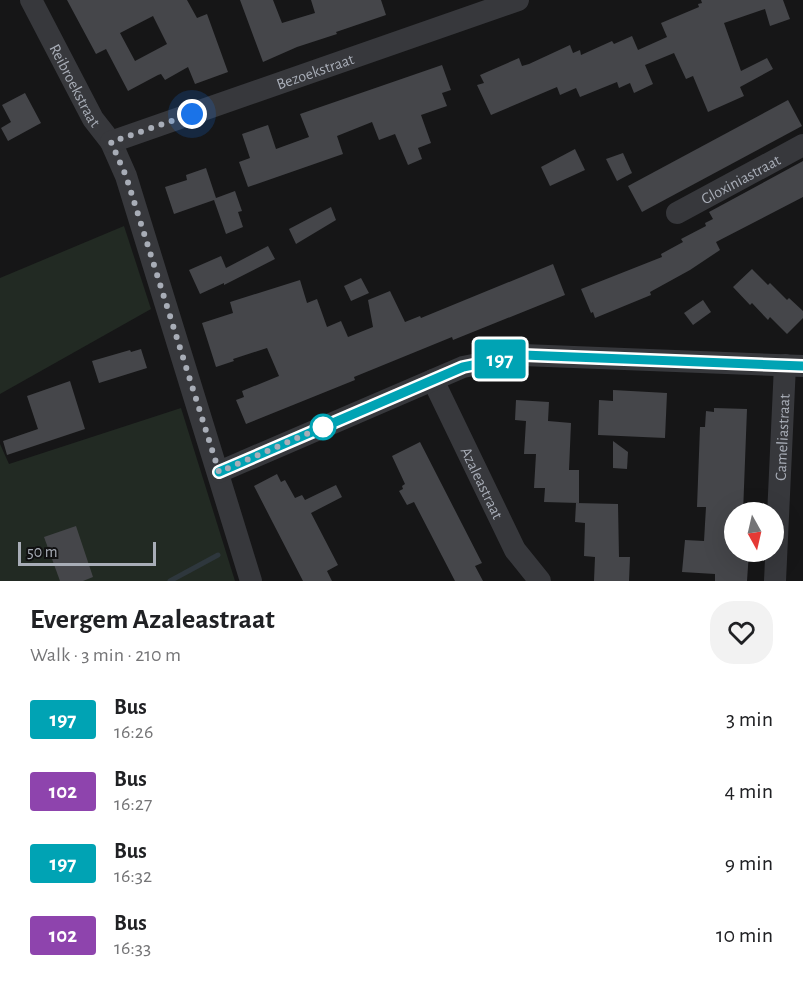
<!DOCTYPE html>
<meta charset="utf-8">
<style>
body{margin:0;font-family:"Alegreya Sans",sans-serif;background:#f2f2f2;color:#202124;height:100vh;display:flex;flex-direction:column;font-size:22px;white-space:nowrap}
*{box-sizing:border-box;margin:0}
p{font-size:20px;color:#757577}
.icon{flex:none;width:33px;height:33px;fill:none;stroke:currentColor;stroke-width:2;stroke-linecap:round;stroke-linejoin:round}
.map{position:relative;height:581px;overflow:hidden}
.details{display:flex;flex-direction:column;background:#fff;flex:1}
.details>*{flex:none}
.badge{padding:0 12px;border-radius:4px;font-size:21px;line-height:39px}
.needle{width:39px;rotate:172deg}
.controls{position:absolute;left:724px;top:502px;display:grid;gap:12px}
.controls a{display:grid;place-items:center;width:60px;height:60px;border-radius:50%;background:#fff;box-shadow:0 6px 24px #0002;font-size:30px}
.scale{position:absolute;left:18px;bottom:15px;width:138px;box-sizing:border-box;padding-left:6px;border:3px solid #a8adb7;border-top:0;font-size:16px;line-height:21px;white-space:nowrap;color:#a8adb7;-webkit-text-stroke:4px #111112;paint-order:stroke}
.you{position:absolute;width:30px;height:30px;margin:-15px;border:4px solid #fff;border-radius:50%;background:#1a73e8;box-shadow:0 0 0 9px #1a73e833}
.map>.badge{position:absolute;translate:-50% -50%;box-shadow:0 0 0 3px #fff}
.round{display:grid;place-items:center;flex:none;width:63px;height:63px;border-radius:24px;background:#f2f2f2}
.head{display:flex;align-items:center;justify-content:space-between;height:102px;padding:0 30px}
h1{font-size:28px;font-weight:700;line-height:45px}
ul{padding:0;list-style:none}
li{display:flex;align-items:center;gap:18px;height:72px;padding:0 30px}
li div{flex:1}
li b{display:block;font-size:22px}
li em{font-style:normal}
li .badge{min-width:66px;font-weight:700;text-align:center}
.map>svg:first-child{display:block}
.green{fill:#222a23}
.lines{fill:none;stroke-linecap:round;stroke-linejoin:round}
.stream{stroke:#2e373d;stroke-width:5}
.building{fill:#45464a;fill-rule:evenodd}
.minor{stroke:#37383c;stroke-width:22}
.line-casing{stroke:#fff;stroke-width:14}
.line{stroke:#00a3b4;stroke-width:9}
.walk{stroke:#a8adb7;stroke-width:6;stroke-dasharray:0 10.8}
.stop-dot{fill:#fff;stroke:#00a3b4;stroke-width:3}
.labels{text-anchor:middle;stroke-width:5;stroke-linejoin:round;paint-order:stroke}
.street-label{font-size:16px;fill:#a8adb7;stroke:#111112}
</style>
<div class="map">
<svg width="803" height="581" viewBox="0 0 803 581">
<rect width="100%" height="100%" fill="#161617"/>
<!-- green -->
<g class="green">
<path d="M124,226L151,309L0,394V278Z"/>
<path d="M181,408L235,581H0V444L9,464Z"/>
</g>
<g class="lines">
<!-- stream -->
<path class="stream" d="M170,581L218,555"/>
</g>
<!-- building -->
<g class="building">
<path d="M67,0H187L197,18L207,14L228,72L195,84L188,67L165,80L161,74L158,75L128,91L106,49L96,54ZM153,16L167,44L135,61L120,33Z"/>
<path d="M240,0H273L282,23L315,13L311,0H381L386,15L336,32L337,34L297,47L263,62Z"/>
<path d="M701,0H783L790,19L770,26L765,9L724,23L741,71L767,58L773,69L740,87L744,96L708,112L693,76L686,79L674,53L645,65L653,84L634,93L630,83L619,88L617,82L580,97L576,88L560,95L557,87L491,115L477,85L484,83L480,75L519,58L522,66L529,64L570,45L573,53L580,50L581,55L612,41L614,44L632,36L638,50L667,37L661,23L699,7L698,4L702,3Z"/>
<path d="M442,65L451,90L442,93L447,106L421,115L431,143L418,148L422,159L408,165L395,134L379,140L372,122L337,136L343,154L248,187L239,162L250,158L242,134L268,125L276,149L309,137L300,114Z"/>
<path d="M25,93L41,123L8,141L1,128L11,122L2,105Z"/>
<path d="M788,100L802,126L642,212L628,186Z"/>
<path d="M575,149L585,170L550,186L541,167Z"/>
<path d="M623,153L632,173L617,181L606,159Z"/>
<path d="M803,161V197L716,242L720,250L690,270L650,292L651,295L595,318L593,312L591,313L581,289L662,257L661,254L683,242L681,239L706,226L705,223L713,219L709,212Z"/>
<path d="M206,168L216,198L235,191L242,211L238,212L243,227L226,234L214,200L174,214L165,187L187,180L186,175Z"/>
<path d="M331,207L336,220L296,244L289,229Z"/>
<path d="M268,246L275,259L224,285V283L200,294L189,270L221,256L226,268Z"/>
<path d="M553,264L565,295L453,340L452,337L354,377L355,380L246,424L236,400L244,397L242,391L279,376L267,348L233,359L234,361L216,367L202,323L233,313L230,302L300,280L307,303L317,299L327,327L341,321L348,337L373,327L368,300L390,291L405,322L420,316L421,318Z"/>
<path d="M752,269L768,285L770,283L787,300L789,298L803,311V318L787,334L770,317L768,320L752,303L750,305L733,287Z"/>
<path d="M361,278L369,293L351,301L344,286Z"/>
<path d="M703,300L711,312L693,325L684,313Z"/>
<path d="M141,349L147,368L99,383L92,361L130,350L131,352Z"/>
<path d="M70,381L85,429L7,455L3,441L38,429L27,396Z"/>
<path d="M613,390L667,393L665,438L598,435L599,400L613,401Z"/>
<path d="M516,400L549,402L548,421L571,423L569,470H579V503L544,502L545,488H534L536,454H524L526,421L515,420Z"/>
<path d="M714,408L747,409L743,513H735V552H749L747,581H715V574L682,572L685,540L704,541L706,507H697L700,427H705L706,411L714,412Z"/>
<path d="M613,441L628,452L627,469L613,468Z"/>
<path d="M420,442L482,563L475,566L483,581H455L414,502L407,505L399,491L403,489L402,486L405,484L392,456Z"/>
<path d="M277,474L281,482L285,480L295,498L302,495L305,500L336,485L342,497L311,513L338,565L327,571L332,581H303L273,523L254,486Z"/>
<path d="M576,503L618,504L619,557H630L629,581H594L595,557L584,556L585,523L575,522Z"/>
<path d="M76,526L93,577L83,581H60L44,537Z"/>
</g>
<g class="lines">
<!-- minor -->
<g class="minor">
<path id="s1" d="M31,0L93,119L111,142L126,176L251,581"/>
<path id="s2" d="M111,142L518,0"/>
<path id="s3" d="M677,213L803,145"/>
<path id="s4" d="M433,380L515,550L540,581"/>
<path d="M219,472L463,367L523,355L803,366"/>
<path id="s5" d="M775,581L785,365"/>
</g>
</g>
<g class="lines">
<!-- line casing -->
<g class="line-casing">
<path id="line" d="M219,472L463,367L523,355L803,366"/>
</g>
<!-- line -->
<use href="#line" class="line"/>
<!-- walk -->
<path class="walk" d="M192,114L111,142L126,176L219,472L332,423L323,427"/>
</g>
<!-- markers -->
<circle class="stop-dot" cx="323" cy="427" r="12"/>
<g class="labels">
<!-- street labels -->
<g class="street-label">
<text dy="6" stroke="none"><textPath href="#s2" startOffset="216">Bezoekstraat</textPath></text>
<text dy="6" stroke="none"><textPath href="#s1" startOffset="96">Reibroekstraat</textPath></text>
<text dy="6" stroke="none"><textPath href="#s3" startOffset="72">Gloxiniastraat</textPath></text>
<text dy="6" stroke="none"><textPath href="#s5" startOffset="144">Cameliastraat</textPath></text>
<text dy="6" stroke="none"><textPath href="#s4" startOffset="114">Azaleastraat</textPath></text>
</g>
</g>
</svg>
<div class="controls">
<a><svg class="needle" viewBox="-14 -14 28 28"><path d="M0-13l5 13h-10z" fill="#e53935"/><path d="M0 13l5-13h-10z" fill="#757577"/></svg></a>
</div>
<div class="scale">50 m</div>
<div class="you" style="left:192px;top:114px"></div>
<b class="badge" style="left:500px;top:359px;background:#00a3b4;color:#fff">197</b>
</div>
<section class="details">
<div class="head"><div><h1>Evergem Azaleastraat</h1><p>Walk · 3 min · 210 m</p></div><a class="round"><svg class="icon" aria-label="heart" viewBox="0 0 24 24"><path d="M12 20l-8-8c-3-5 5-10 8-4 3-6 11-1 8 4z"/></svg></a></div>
<ul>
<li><span class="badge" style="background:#00a3b4;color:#fff">197</span><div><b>Bus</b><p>16:26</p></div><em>3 min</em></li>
<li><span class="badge" style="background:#8e44ad;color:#fff">102</span><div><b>Bus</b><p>16:27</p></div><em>4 min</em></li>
<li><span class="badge" style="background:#00a3b4;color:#fff">197</span><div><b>Bus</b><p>16:32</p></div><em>9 min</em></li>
<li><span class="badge" style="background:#8e44ad;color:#fff">102</span><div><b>Bus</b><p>16:33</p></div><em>10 min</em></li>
</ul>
</section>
